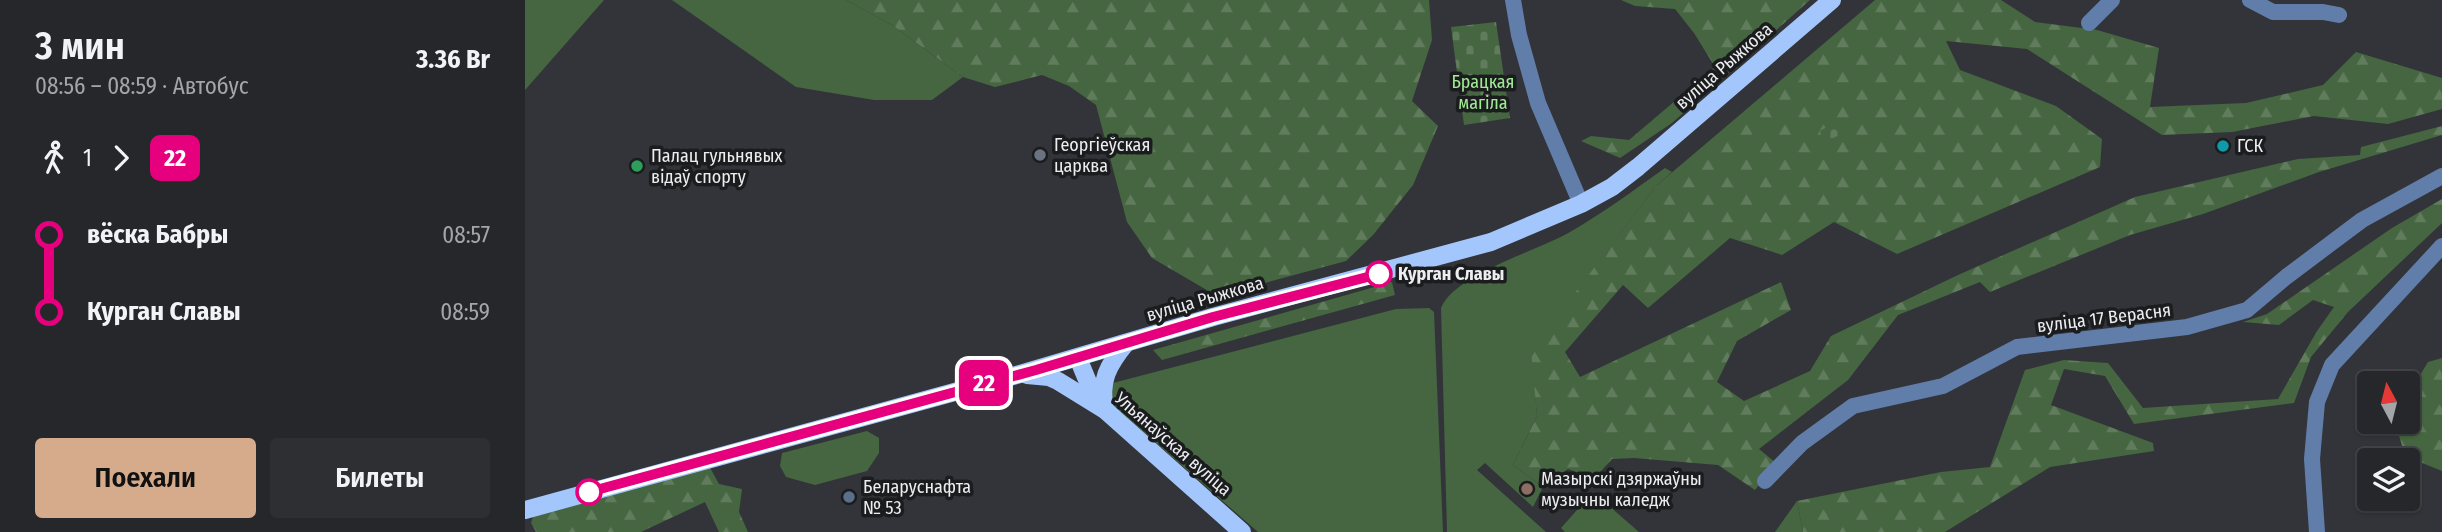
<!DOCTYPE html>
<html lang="ru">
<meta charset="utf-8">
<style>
body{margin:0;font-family:"Fira Sans Condensed",sans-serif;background:#2e2f33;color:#f1f3f6;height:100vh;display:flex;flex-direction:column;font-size:26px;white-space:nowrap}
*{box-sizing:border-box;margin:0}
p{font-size:23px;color:#a4a5a9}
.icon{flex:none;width:38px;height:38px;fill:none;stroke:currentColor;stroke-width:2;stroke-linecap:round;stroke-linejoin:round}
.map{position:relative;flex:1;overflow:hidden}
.side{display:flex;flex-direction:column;background:#26272b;width:525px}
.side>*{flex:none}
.badge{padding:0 14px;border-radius:10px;font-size:24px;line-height:46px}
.needle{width:46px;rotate:353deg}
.tools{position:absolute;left:1832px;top:371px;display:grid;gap:14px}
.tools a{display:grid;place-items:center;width:63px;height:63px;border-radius:7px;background:#26272b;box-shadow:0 2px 5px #0004,0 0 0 2px #424447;font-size:35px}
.map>.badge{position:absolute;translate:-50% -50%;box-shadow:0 0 0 4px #fff}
.legs{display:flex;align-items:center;gap:10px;height:77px;padding:0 35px;font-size:23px}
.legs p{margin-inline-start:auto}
.head{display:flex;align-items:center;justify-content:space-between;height:119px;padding:0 35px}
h1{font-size:38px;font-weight:600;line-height:52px}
.primary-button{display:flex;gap:14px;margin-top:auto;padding:14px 35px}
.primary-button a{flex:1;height:80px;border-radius:7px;background:#d6ab8b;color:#111;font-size:28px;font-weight:600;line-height:80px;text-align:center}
.primary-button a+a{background:#2e2f33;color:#f1f3f6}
ul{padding:0 35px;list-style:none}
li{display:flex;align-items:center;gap:24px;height:77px;font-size:26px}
li i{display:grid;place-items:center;width:10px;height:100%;margin:0 9px;background:currentColor}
li i::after{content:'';width:18px;height:18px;margin:-9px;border:5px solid;border-radius:50%;background:#26272b}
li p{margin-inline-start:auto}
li:first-child i{background:linear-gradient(#0000 50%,currentColor 0)}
li:last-child i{background:linear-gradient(currentColor 50%,#0000 0)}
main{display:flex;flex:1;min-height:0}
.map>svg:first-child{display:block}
.green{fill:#456640}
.forest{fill:url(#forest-firs)}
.cemetery{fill:url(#cemetery-stones)}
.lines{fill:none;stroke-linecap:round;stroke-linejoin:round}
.minor{stroke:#617eaa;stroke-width:16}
.major{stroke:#a3c7fc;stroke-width:18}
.line-1-casing{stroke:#fff;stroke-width:16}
.line-1{stroke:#e6007e;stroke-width:10}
.culture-dot{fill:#0f9aa8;stroke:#1b1c1e;stroke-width:2.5}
.worship-dot{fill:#6b7280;stroke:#1b1c1e;stroke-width:2.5}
.leisure-dot{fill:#2e9e5b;stroke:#1b1c1e;stroke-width:2.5}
.stop-1-dot{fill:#fff;stroke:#e6007e;stroke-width:3.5}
.education-dot{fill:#8d6e63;stroke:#1b1c1e;stroke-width:2.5}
.service-dot{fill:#5c6f8a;stroke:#1b1c1e;stroke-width:2.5}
.labels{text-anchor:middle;stroke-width:7;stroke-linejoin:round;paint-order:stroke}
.street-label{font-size:18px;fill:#ecedf0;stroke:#1b1c1e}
.park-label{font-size:18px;fill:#a0ea95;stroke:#1b1c1e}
.poi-label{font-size:18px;fill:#ecedf0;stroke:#1b1c1e;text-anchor:start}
.stop-label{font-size:18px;font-weight:bold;fill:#ecedf0;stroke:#1b1c1e;text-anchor:start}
</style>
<main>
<section class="side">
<div class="head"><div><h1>3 мин</h1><p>08:56 – 08:59 · Автобус</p></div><b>3.36 Br</b></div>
<div class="legs"><svg class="icon" aria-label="walk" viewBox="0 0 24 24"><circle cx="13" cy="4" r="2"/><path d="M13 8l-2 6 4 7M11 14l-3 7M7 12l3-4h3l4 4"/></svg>1<svg class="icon" aria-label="forward" viewBox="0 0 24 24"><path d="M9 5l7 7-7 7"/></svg><b class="badge" style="background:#e6007e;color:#fff">22</b></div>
<ul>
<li><i style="color:#e6007e"></i><b>вёска Бабры</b><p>08:57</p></li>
<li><i style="color:#e6007e"></i><b>Курган Славы</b><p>08:59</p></li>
</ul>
<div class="primary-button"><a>Поехали</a><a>Билеты</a></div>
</section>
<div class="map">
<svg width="1917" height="532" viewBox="0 0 1917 532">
<defs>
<pattern id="forest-firs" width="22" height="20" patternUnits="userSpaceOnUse" patternTransform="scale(1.75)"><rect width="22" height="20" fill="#456640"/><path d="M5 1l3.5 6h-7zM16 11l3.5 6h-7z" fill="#607c5c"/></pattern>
<pattern id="cemetery-stones" width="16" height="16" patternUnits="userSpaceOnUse" patternTransform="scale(1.75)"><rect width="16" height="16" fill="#456640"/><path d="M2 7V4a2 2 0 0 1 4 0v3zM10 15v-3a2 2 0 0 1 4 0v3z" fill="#607c5c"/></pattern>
</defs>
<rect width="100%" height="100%" fill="#323439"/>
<!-- green -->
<g class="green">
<path d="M0,0H79L0,90Z"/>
<path d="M147,0H321L367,25L438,77L407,100H349L271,87Z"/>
<path d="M1140,168L1147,172L1131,186L1007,351L1012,416L988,465L1018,487L1008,507L960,463L952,470L1021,532H922L916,308C930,274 1012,251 1045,232C1078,213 1109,190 1140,168Z"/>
<path d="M904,308L909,312L918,532H733L590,407L585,400L584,384L871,309Z"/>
<path d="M342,431L354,438V453L342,471L290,485L261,477L255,466L257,453Z"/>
<path d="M1068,492L1114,532H1040L1036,528Z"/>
<path d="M1272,501L1278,532H1250Z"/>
</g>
<!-- forest -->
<g class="forest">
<path d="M321,0H904L907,40L887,101L913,126L888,185L848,235L821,261L692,296L627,258L602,222L571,105L544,86L517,75L470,87L438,77L367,25Z"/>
<path d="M1096,0H1285L1147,123L1095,158L1056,141L1066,136L1104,140L1190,67L1169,33L1150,9L1110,6Z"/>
<path d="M1350,0H1476L1510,22L1572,30L1634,48L1625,107L1721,103L1798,85L1831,52L1917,78V109L1863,124L1789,116L1707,132L1637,135L1502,49L1421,41L1435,70L1531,106L1577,139L1575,167L1372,254L1309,222L1257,255L1205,238L1123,308L1098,285L1040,352L1055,377L1256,282L1266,310L1212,341L1192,382L1219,401L1285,371L1306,336L1433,275L1610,197L1773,159L1835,155L1836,147L1917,126V135L1794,172L1678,214L1605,235L1465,292L1455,282L1373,315L1323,380L1234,449L1251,463L1230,490L1193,465L1109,458L1087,459L1069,479L1043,469L1018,487L988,465L1012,416L1006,351L1131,186Z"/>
<path d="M1917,199V223L1823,312L1786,357L1769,403L1609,424L1580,376L1539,369L1526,405L1628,443L1629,451L1525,467L1420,532H1278L1272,501L1416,472L1465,467L1500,370L1539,360L1583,363L1618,408L1753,399L1792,331L1809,307L1788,300L1754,325L1718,322L1742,314L1867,228Z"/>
<path d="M867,282L870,295L637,360L628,350Z"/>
<path d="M1917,358V471L1880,456L1870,422H1883V395L1903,362Z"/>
<path d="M184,466L194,484L217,489L214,512L223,532H194L180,502L116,532H11L6,523L9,513Z"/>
</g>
<!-- cemetery -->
<g class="cemetery">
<path d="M971,22L985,118L939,125L926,27Z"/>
<path d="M1315,119L1320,133L1298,142L1295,131Z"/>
</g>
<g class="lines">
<!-- minor -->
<g class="minor">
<path d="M988,0L994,35L1013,103L1056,204"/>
<path d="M1725,0L1748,12H1798L1814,15"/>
<path d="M1564,23L1587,0"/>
<path d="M1240,481L1277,443L1328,406L1418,386L1492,347L1662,327L1722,310L1761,277L1837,220L1917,176"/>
<path d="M1792,532L1787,459L1792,402L1807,365L1917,246"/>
</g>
<!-- major -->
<g class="major">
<path d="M553,358L565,387L578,407"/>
<path d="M502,375L524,377L533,381L580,410L717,532"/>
<path d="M580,410C574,381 583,365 601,343"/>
<path d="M0,510L495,374L688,317L966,242L1056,204L1087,187L1113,167L1307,0"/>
</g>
</g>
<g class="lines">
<!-- line-1 casing -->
<g class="line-1-casing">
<path id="line-1" d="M64,492L511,370L688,317L854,274"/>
</g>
<!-- line-1 -->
<use href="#line-1" class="line-1"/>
</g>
<!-- markers -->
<circle class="culture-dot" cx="1698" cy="146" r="7"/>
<circle class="worship-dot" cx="515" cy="155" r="7"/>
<circle class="leisure-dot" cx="112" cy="166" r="7"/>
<g class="stop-1-dot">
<circle cx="854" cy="274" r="12"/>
<circle cx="64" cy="492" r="12"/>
</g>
<circle class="education-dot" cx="1002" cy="489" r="7"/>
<circle class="service-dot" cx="324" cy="497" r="7"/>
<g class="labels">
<!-- street labels -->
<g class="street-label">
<text transform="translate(1199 66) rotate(-41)" y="6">вуліца Рыжкова</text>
<text transform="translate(680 299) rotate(-16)" y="6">вуліца Рыжкова</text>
<text transform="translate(1579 318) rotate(-7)" y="6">вуліца 17 Верасня</text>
<text transform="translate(648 444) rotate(41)" y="6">Ульянаўская вуліца</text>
</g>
<!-- park labels -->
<g class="park-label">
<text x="958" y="88">Брацкая<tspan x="958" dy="21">магіла</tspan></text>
</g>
<!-- poi labels -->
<g class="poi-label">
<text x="529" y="151">Георгіеўская<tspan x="529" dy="21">царква</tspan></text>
<text x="1712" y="152">ГСК</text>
<text x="126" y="162">Палац гульнявых<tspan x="126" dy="21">відаў спорту</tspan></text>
<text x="1016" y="485">Мазырскі дзяржаўны<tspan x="1016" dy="21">музычны каледж</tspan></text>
<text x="338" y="493">Беларуснафта<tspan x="338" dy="21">№ 53</tspan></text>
</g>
<!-- stop labels -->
<g class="stop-label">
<text x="873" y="280">Курган Славы</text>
</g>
</g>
</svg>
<div class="tools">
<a><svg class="needle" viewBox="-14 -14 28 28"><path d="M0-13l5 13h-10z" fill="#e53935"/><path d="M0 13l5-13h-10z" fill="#a4a5a9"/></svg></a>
<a><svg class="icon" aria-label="layers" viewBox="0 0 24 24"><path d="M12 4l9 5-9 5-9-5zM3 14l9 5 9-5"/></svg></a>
</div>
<b class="badge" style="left:459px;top:383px;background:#e6007e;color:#fff">22</b>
</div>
</main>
